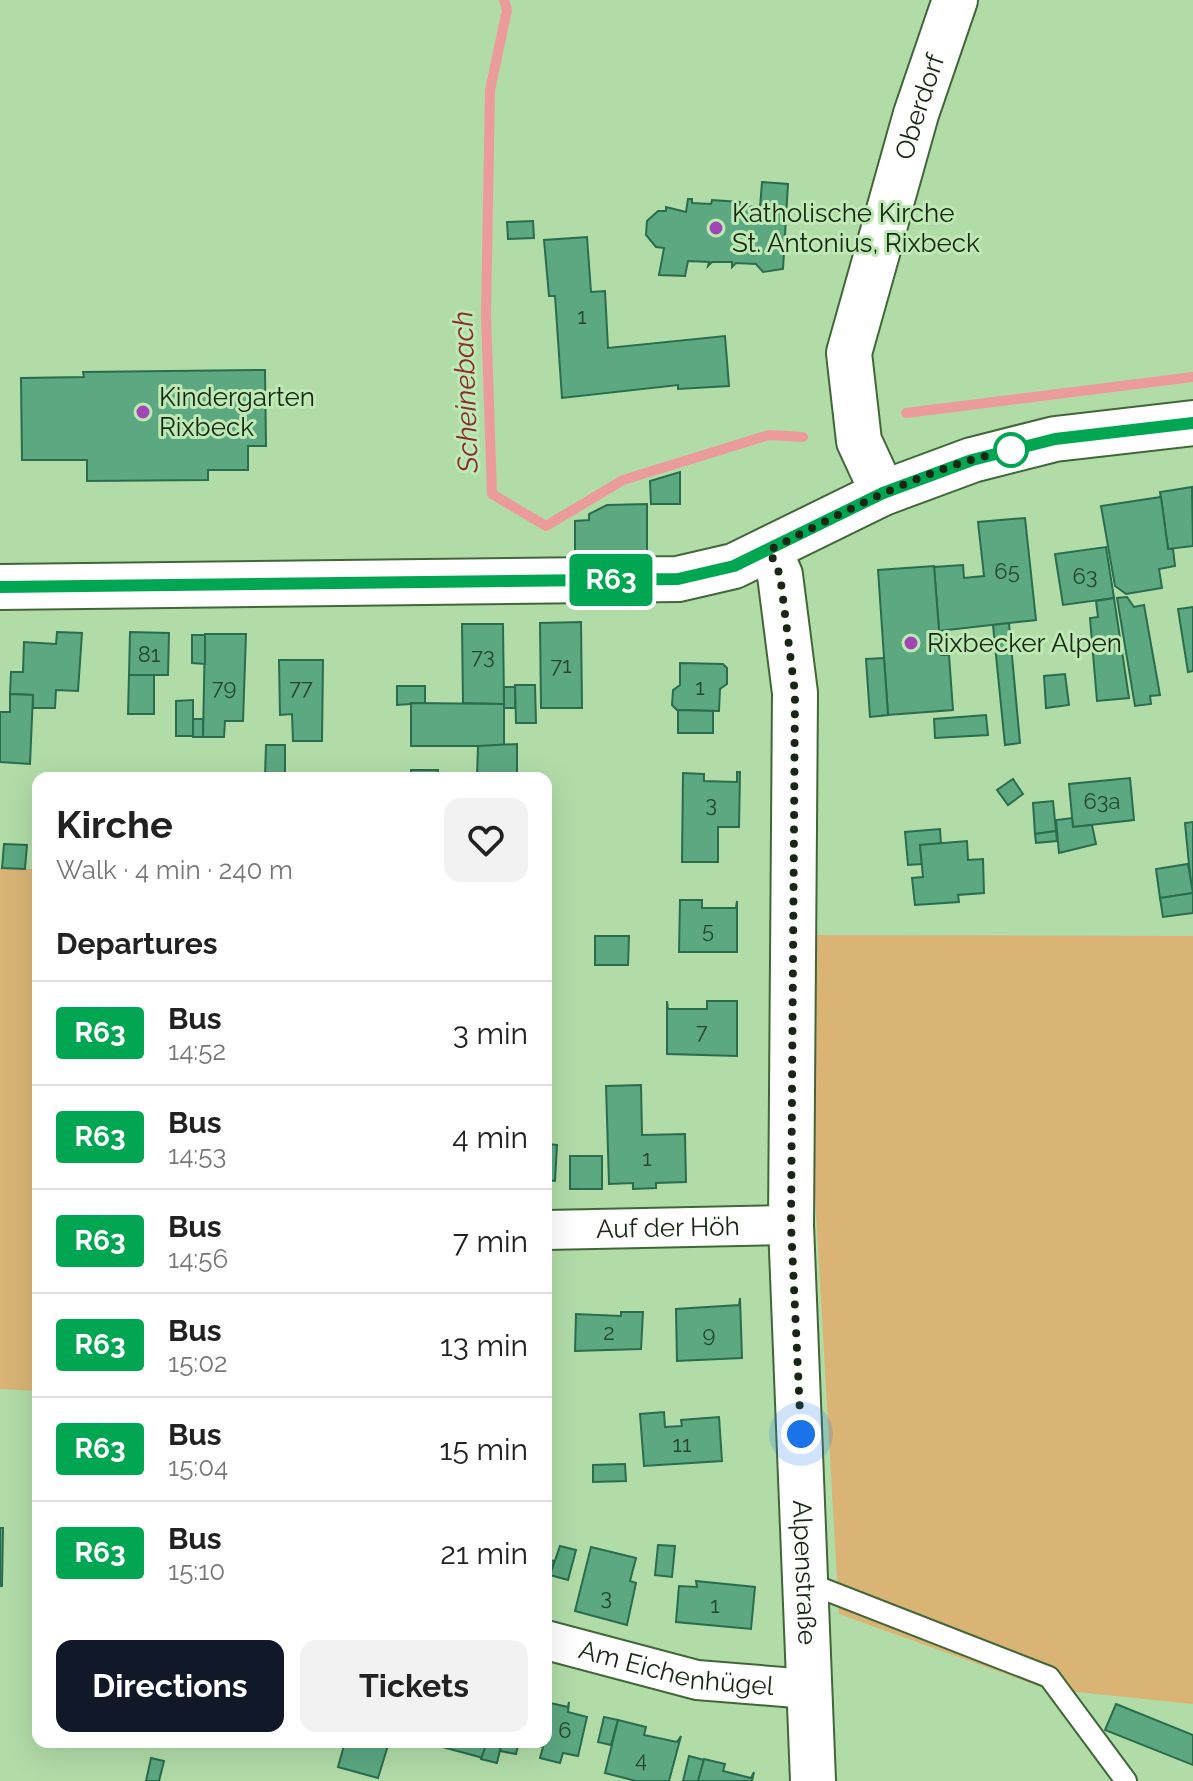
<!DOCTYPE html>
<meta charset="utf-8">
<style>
body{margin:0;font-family:Raleway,sans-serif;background:#f2f2f2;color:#222;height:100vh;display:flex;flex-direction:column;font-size:30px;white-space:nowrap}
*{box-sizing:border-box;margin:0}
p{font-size:26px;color:#767676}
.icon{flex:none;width:44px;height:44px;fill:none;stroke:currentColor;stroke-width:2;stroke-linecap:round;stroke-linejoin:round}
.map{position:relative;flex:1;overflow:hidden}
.drawer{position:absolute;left:32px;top:772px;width:520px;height:976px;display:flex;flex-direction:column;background:#fff;border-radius:16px;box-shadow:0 8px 32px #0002}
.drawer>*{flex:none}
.badge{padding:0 16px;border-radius:6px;font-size:28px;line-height:52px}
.you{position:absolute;width:40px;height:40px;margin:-20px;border:6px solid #fff;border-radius:50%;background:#1a73e8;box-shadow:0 0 0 12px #1a73e833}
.map>.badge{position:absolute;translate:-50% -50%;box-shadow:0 0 0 4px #fff}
h2{padding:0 24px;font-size:30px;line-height:72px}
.round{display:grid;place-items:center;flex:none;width:84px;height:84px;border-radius:16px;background:#f2f2f2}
.summary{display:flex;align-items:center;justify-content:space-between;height:136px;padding:0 24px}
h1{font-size:38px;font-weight:700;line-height:60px}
.button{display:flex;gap:16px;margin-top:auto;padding:16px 24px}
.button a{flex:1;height:92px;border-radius:16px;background:#111827;color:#fff;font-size:32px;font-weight:700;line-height:92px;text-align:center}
.button a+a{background:#f2f2f2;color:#222}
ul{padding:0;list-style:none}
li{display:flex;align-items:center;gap:24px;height:104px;padding:0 24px;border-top:2px solid #e0e0e0}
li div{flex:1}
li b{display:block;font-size:30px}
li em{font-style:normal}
li .badge{min-width:88px;font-weight:700;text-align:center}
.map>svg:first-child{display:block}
.green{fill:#d9b475}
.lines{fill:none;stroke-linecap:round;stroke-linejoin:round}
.stream{stroke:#eb9b9a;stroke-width:10}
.building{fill:#5ba881;stroke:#2b6c4e;stroke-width:2}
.service-casing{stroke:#416739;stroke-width:24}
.minor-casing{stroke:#416739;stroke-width:42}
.tertiary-casing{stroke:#416739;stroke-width:48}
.service{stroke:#fff;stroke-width:20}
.minor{stroke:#fff;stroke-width:38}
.tertiary{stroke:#fff;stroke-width:44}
.line-casing{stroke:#fff;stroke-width:18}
.line{stroke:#00a651;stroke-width:12}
.walk{stroke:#172714;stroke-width:8;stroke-dasharray:0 14.4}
.poi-dot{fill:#a047b3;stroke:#bee9b4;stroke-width:3}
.stop-dot{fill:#fff;stroke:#00a651;stroke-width:4}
.labels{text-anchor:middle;stroke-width:6;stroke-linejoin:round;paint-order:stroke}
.number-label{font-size:22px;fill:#28472f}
.street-label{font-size:26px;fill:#172714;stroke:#bee9b4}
.poi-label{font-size:26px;fill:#172714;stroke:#bee9b4;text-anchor:start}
.water-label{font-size:28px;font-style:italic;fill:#882a31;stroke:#bee9b4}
</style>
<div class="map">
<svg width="1193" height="1781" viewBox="0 0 1193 1781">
<rect width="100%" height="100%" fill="#b1dca8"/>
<!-- green -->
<g class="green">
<path d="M0,868L38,869V1391L0,1389Z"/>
<path d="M800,935L1193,936V1704L1047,1689L839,1614Z"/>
</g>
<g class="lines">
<!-- stream -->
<g class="stream">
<path d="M504,0L507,10L490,90L486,315L492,494L546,526L623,480L769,435L803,437"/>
<path d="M906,413L1193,377"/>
</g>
</g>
<!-- building -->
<g class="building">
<path d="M762,182L788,184L783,269L763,272L756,264L736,263L732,267V262H712L708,266L709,262L688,261L685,276L659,275L664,248L656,247L646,235L647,221L658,211H666V207L686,212L688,199H692V203L711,204L712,200L740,202L739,206L760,207Z"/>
<path d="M533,221L534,238L508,239L507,222Z"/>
<path d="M587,237L591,292L605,291L608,348L725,336L729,386L678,389V385L562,398L555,296H549L544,240Z"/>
<path d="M265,370L266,446H248V470H208V480L87,481V460H22L21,378L84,377L83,372Z"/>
<path d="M680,472V504H651L650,481Z"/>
<path d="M1192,487L1193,546L1168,549L1160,492Z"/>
<path d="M1161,497L1168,549H1173L1175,566L1159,569L1162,588L1126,594L1115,586L1101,506Z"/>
<path d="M647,504V554H575V521L589,520V514L607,505Z"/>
<path d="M1025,518L1036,620L939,631L934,567L963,565L964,578L984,576L978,522Z"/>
<path d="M1106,547L1114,598L1063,605L1055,554Z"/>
<path d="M934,566L941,655H949L953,710L888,715L878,570Z"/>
<path d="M1127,597L1134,607L1144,605L1160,695L1150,696L1151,704L1135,706L1117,598Z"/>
<path d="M1114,598L1129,698L1097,701L1090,618L1098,617L1096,601Z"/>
<path d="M1193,607V671L1188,672L1178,609Z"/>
<path d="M581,622L582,708H541L540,623Z"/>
<path d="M1009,623L1020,743L1005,745L993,625Z"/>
<path d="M462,624H503L504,704L463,703Z"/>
<path d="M57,632L82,633L78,691L56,690L55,708H33V695L10,694L11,672H23L24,642L56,644Z"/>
<path d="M130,632L169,633L168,675H129Z"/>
<path d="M205,634H246L243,721H225L224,737H203Z"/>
<path d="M192,635H205V664L192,663Z"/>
<path d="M884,658L888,715L870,717L866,659Z"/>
<path d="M279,660H323L322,741H293L292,714L280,715Z"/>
<path d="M680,663L723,664L727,668V684L720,689L719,711L677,710L672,705L673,690L680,685Z"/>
<path d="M1065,674L1069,705L1046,708L1044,676Z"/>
<path d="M129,675H154V714H128Z"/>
<path d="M515,685H535L536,723H516Z"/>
<path d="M397,686H425V703L397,705Z"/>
<rect x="504" y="687" width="11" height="21"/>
<path d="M10,694L33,695L30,764L0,762V712H10Z"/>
<path d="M193,700V736H176V701Z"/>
<path d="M411,703L504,704V746H411Z"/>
<path d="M678,710L713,711V733H678Z"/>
<path d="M986,715L988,735L935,738L934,719Z"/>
<rect x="193" y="719" width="10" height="18"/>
<path d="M517,744V778H477L478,746Z"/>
<path d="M266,745H285V776H265Z"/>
<rect x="411" y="770" width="27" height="8"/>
<path d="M737,772H740L739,827H718V862H682L683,773L704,774V781L737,782Z"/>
<path d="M1130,778L1134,820L1073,827L1069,784Z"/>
<path d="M1013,779L1023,794L1008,805L997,790Z"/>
<path d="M1053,801L1056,831L1035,834L1033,803Z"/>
<path d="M1072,818L1073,827L1092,825L1096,844L1059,853L1056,820Z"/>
<path d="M1193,822V885H1191L1185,823Z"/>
<path d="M940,829L941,844L920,845L922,864L908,865L905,832Z"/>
<path d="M1056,831L1057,841L1036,843L1035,834Z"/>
<path d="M967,841L968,860L983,859L984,893L958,895L959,902L915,905L912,878L923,877L920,845Z"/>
<path d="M4,844L27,845L25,869L2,868Z"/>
<path d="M1188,864L1193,893L1160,898L1156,869Z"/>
<path d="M1193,893V913L1163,917L1160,898Z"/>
<path d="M680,900H702V908H736L737,901V952H679Z"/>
<path d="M595,936H629L628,965H595Z"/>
<path d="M667,1001L668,1009H707V1001H737V1056L667,1054Z"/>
<path d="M641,1085L642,1135L685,1134L686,1182L656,1183V1188L633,1189V1183L609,1184L606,1086Z"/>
<path d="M546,1144L557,1145L555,1181L546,1180Z"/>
<rect x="570" y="1156" width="32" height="33"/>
<path d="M740,1298L742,1358L677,1361L676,1309L739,1305Z"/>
<path d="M621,1312H643L641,1349L575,1351L576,1314L621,1316Z"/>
<path d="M664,1412L665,1427L682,1426L681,1420L719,1417L722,1461L644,1466L640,1414Z"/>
<path d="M625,1464L626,1481L593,1482V1465Z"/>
<path d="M0,1528H3L2,1586H0Z"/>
<path d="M658,1545L675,1546L672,1577L655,1575Z"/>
<path d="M560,1546L576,1550L568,1580L550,1575Z"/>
<path d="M591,1547L636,1558L630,1581L636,1583L627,1625L575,1611Z"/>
<path d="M546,1559L554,1561L546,1589Z"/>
<path d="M696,1581L755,1587L751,1629L676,1622L679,1586L697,1587Z"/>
<path d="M546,1702L568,1707L569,1702L568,1712L587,1717L578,1756L563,1753L560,1763L540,1758L543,1747L521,1742H546Z"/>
<path d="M1116,1704L1193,1735V1765L1105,1730Z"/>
<path d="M604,1717L618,1720L611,1745L598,1742Z"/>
<path d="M618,1720L646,1727L644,1735L677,1742L681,1736L669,1781H636L605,1773Z"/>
<path d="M345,1742H389L378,1778L338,1767Z"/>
<path d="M424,1742H487L483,1758Z"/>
<path d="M487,1742H502L497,1763L481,1759Z"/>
<path d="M502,1742H519L516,1754L500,1751Z"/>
<path d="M689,1756L704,1760L698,1781H683Z"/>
<path d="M151,1758L164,1761L159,1781H146Z"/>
<path d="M704,1759L725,1764L723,1771L751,1778L754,1772L752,1781H698Z"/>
</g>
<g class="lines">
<!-- service casing -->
<g class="service-casing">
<path id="service" d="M808,1583L1049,1677L1126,1781"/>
</g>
<!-- minor casing -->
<g class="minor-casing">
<g id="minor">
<path id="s1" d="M546,1230L791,1225"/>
<path id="s2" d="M546,1640L697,1680L808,1689"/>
</g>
</g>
<!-- tertiary casing -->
<g class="tertiary-casing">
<g id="tertiary">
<path id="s3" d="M883,493L859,441L849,353L916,114L955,0"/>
<path id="s4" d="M769,550L780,575L795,693L791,1225L813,1781"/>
<path d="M0,587L678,579L734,566L883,493L972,460L1055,439L1193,423"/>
</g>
</g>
<!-- service -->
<use href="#service" class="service"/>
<!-- minor -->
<use href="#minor" class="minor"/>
<!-- tertiary -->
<use href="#tertiary" class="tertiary"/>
</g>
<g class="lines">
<!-- line casing -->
<g class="line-casing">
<path id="line" d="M0,587L678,579L734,566L883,493L972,460L1055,439L1193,423"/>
</g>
<!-- line -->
<use href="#line" class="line"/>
<!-- walk -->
<path class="walk" d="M801,1434L791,1225L795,693L780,575L769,550C846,511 926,467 1011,450"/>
</g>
<!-- markers -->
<g class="poi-dot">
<circle cx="716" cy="228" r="8"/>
<circle cx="143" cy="412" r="8"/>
<circle cx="911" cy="643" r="8"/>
</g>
<circle class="stop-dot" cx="1011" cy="450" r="16"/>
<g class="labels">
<!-- number labels -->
<g class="number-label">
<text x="582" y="324">1</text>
<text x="1007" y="579">65</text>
<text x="1085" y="584">63</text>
<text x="149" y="662">81</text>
<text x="483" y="664">73</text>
<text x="561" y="673">71</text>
<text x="224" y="695">79</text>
<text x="301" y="695">77</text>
<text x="700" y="695">1</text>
<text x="1102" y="809">63a</text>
<text x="711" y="812">3</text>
<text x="708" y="938">5</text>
<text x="702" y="1039">7</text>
<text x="647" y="1166">1</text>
<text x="609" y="1340">2</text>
<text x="709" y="1342">9</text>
<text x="682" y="1452">11</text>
<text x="606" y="1605">3</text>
<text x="715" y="1613">1</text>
<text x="565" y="1738">6</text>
<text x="641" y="1767">4</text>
</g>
<!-- street labels -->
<g class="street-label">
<text dy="9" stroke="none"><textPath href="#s3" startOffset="402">Oberdorf</textPath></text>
<text dy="9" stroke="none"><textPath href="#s1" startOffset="122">Auf der Höh</textPath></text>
<text dy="9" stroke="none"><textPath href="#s4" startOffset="1026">Alpenstraße</textPath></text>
<text dy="9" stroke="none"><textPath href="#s2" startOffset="134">Am Eichenhügel</textPath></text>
</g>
<!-- poi labels -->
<g class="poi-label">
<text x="732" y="222">Katholische Kirche<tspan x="732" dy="30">St. Antonius, Rixbeck</tspan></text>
<text x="159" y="406">Kindergarten<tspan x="159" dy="30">Rixbeck</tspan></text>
<text x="927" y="652">Rixbecker Alpen</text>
</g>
<!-- water labels -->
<g class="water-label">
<text transform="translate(465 392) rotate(-92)" y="10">Scheinebach</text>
</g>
</g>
</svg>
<div class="you" style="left:801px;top:1434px"></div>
<b class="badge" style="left:611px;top:580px;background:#00a651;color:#fff">R63</b>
<section class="drawer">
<div class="summary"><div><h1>Kirche</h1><p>Walk · 4 min · 240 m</p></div><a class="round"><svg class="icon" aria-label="heart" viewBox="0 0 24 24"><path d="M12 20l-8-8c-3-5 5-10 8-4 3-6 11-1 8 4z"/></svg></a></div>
<h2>Departures</h2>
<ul>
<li><span class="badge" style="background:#00a651;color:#fff">R63</span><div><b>Bus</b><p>14:52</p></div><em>3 min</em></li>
<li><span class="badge" style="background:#00a651;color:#fff">R63</span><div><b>Bus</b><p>14:53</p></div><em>4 min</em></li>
<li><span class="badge" style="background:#00a651;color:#fff">R63</span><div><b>Bus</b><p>14:56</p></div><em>7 min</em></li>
<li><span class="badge" style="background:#00a651;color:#fff">R63</span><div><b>Bus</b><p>15:02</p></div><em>13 min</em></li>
<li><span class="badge" style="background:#00a651;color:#fff">R63</span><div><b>Bus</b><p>15:04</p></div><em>15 min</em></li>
<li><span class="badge" style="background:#00a651;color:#fff">R63</span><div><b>Bus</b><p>15:10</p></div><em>21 min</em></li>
</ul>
<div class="button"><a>Directions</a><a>Tickets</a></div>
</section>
</div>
